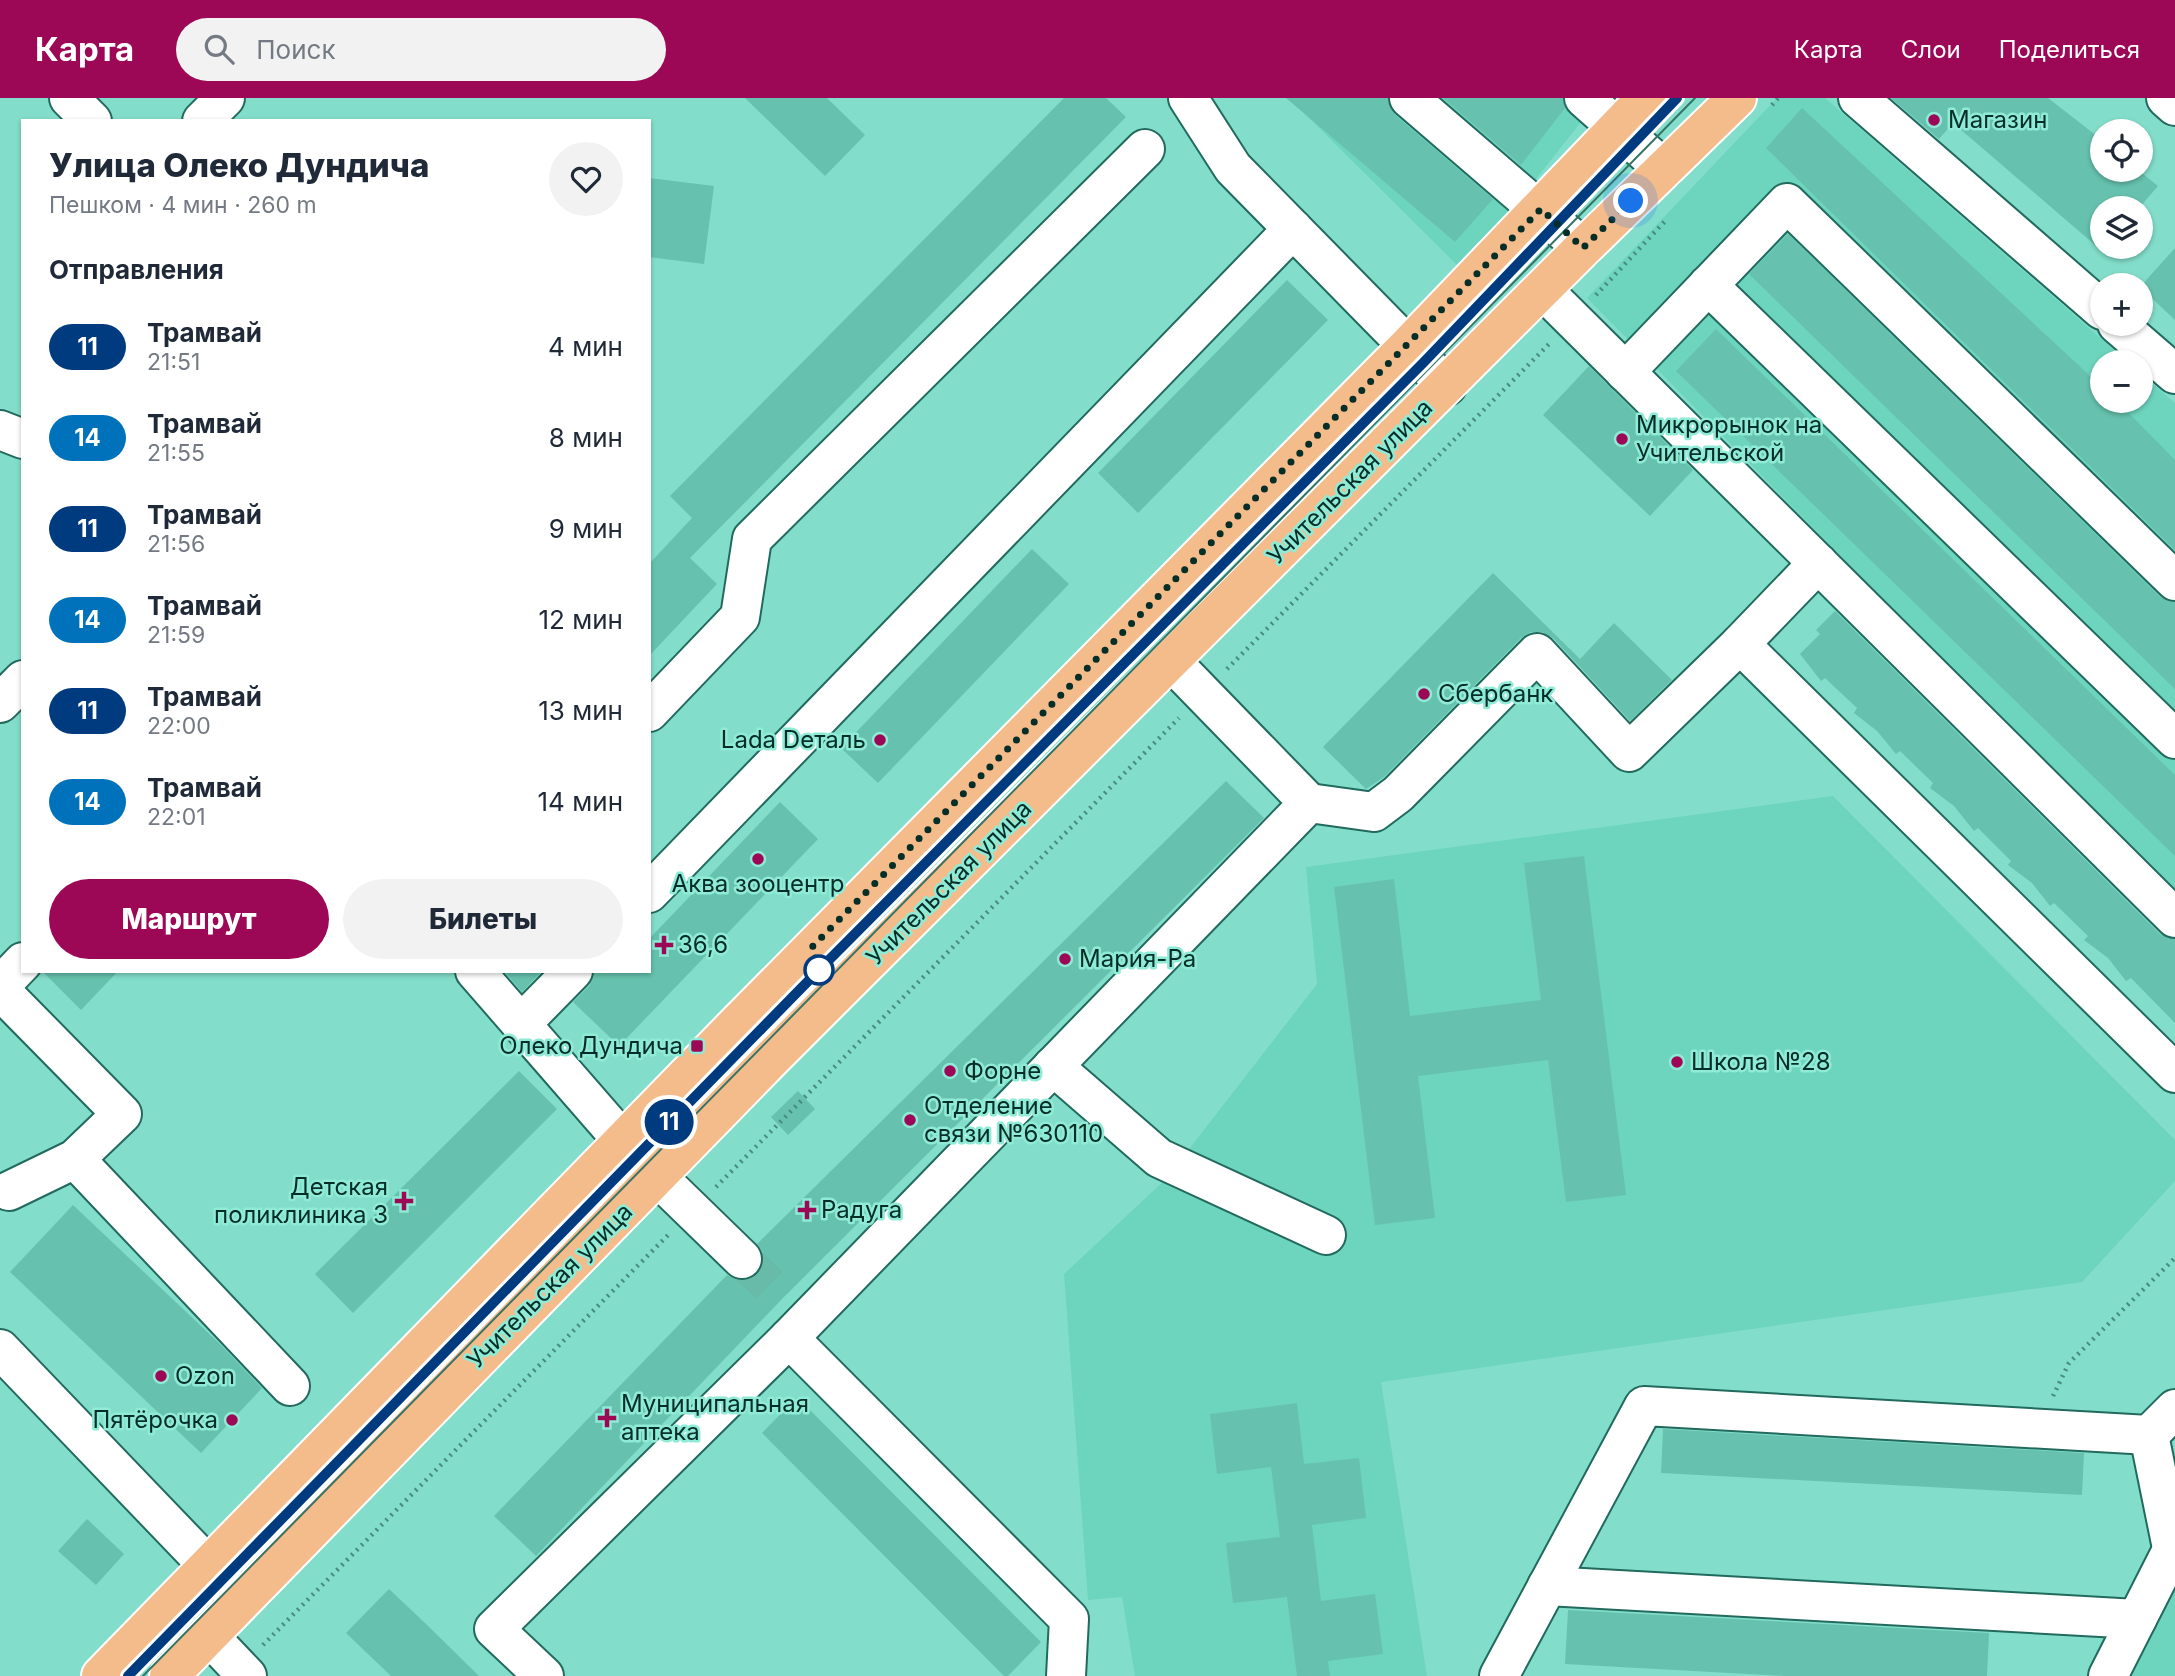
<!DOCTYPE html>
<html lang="ru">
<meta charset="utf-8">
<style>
body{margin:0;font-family:Inter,sans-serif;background:#f2f2f3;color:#1f2937;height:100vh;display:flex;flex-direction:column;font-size:26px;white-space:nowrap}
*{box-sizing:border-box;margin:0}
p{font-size:23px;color:#747a83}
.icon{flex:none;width:38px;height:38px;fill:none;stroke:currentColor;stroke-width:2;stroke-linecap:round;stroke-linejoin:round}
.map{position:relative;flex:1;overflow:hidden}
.panel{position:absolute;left:21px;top:21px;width:630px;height:854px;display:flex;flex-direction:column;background:#fff;border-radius:0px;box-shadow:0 2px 5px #0004}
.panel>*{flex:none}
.badge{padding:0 14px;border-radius:23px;font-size:24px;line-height:46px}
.controls{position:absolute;left:2090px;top:21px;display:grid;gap:14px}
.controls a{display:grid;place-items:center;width:63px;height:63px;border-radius:50%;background:#fff;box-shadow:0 2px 5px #0004;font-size:35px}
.you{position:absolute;width:35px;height:35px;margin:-18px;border:5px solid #fff;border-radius:50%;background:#1a73e8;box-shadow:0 0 0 10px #1a73e833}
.map>.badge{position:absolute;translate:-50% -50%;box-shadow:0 0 0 4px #fff}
h2{padding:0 28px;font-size:26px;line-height:63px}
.round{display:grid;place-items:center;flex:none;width:74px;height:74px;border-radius:37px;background:#f2f2f3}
.headline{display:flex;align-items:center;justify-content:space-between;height:119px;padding:0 28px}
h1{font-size:33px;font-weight:800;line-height:52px}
.action{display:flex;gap:14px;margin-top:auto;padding:14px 28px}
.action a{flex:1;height:80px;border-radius:42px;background:#9c0856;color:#fff;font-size:28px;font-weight:800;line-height:80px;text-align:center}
.action a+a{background:#f2f2f3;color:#1f2937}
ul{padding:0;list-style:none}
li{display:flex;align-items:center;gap:21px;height:91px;padding:0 28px}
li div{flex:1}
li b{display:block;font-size:26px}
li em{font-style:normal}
li .badge{min-width:77px;font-weight:700;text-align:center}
header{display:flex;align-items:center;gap:42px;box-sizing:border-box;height:98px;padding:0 35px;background:#9c0856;color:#fff}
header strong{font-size:33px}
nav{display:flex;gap:38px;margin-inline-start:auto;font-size:24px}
.search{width:490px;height:63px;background:#f2f2f3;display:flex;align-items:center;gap:18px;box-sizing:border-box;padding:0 24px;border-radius:38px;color:#747a83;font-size:26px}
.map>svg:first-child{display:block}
.built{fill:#6dd4be}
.building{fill:#66c2ae}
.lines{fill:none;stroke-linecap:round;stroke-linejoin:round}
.minor-tunnel{stroke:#69bba9;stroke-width:38;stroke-dasharray:38 19;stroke-linecap:butt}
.minor-casing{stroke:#216a5d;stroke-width:42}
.major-casing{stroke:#fff;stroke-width:42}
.path{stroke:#488c7e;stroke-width:4.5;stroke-dasharray:2 5;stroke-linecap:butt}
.minor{stroke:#fff;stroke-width:38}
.major{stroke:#f4bb8b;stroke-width:38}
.tram{stroke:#357367;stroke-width:2}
.line-casing{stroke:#fff;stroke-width:16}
.line{stroke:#003b80;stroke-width:10}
.walk{stroke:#042e27;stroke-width:7;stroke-dasharray:0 12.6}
.poi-dot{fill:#9c0856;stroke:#8febd6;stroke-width:2.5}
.stop-dot{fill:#fff;stroke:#003b80;stroke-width:3.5}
.labels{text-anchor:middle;stroke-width:5;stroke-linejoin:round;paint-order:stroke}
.poi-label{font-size:24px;fill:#042e27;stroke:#8febd6;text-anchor:start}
.street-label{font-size:24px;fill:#042e27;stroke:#8febd6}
</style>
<header>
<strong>Карта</strong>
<div class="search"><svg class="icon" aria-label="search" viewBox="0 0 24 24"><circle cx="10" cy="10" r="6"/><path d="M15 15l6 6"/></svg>Поиск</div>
<nav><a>Карта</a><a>Слои</a><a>Поделиться</a></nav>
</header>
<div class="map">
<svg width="2175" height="1578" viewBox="0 0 2175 1578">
<rect width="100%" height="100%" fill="#82deca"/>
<!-- built -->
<g class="built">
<path d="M1289,0H1600L1463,173Z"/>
<path d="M1777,0H1825L2128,264H2102V303H2140V275L2175,305V798L1587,200Z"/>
<path d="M1833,698L2175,1042V1083L2082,1184L1381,1284L1427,1578H1135L1122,1499L1088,1502L1064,1176L1166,1081L1317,886L1306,769Z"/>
<path d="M2175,1473V1578H2117Z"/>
</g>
<!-- building -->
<g class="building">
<path d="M745,0H827L865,37L825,78Z"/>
<path d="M1064,0H1106L1126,19L690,460L717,486L649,558V466L692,420L670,398Z"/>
<path d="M1286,0H1388L1395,17L1493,101L1455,144Z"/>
<path d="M1443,0H1563L1565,10L1521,67Z"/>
<path d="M1891,0H2048L2102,42V72H2138L2158,88L2139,110H2102V149H2106L2102,153L1953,25L1939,41Z"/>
<path d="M1802,10L2102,289V303H2117L2175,362V452L1766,50Z"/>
<path d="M649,80L714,88L704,166L649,159Z"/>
<path d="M1788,136L2160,499L2175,504V591L1749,176Z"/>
<path d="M2175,150V222L2140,189Z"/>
<path d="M1287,182L1328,222L1138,415L1098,375Z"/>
<path d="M1716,231L2175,677V758L1676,273Z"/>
<path d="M1589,268L1693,372L1650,418L1543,317Z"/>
<path d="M1032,451L1069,486L878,685L841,650Z"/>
<path d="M1493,475L1580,561L1614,525L1672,582L1630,623L1553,540L1542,534H1531L1521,540L1384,679L1366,691L1323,649Z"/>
<path d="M1835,513L2160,836L2175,841V925L2131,880L2126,883L2108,860L2084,842L2088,838L2054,805L2050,808L2032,785L2008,767L2011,763L1978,730L1974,733L1954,708L1930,690L1933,685L1900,653L1896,656L1877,633L1854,615L1857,610L1825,580L1821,583L1800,556L1820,536L1816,532Z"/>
<path d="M1226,683L1264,720L783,1200L536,1458L494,1418L727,1177L737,1182H749L757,1177L763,1166V1154L757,1146Z"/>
<path d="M780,704L818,741L619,948L573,904L589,888L594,873H649V841Z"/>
<path d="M1584,758L1626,1097L1566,1104L1548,962L1418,978L1435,1120L1375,1127L1334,789L1394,781L1410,918L1541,902L1524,765Z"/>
<path d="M42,873H118L81,912Z"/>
<path d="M504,873H542L522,894Z"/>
<path d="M519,973L557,1011L353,1215L315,1176Z"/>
<path d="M798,993L815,1011L788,1037L771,1019Z"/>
<path d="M73,1107L219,1245L262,1290L201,1355L10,1174Z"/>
<path d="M797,1299L1041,1544L1008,1578H1004L762,1335Z"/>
<path d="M1297,1305L1304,1366L1359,1360L1366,1420L1312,1427L1321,1503L1375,1496L1383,1556L1328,1563L1330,1578H1297L1287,1499L1233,1505L1226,1445L1280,1439L1271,1369L1217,1376L1210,1316Z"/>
<path d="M1663,1331L2084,1355L2082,1397L1661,1375Z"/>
<path d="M87,1421L124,1456L96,1487L58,1453Z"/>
<path d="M389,1491L426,1526L479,1578H391L346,1535Z"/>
<path d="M1568,1512L1989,1535L1987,1578H1785L1565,1566Z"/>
</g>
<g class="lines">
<!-- minor-tunnel -->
<path class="minor-tunnel" d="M742,1161L783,1200"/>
<!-- minor casing -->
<g class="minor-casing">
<g id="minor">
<path d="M69,0L92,23"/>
<path d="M1188,0L1233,70L1447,288"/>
<path d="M1409,0L1583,150"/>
<path d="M1584,0L1664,71"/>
<path d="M1858,0L2102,212"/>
<path d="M2166,0L2175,8"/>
<path d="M202,23L225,0"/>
<path d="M1708,187L2175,641"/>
<path d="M1542,191L2175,820"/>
<path d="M2117,226L2175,276"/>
<path d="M1625,274L1787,105L2175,483"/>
<path d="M0,332L23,341"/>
<path d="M1818,465L1740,546L2175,975"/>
<path d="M0,605L23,582"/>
<path d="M649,614L740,519L752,441L1145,51"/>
<path d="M1309,705L1374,714L1398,696L1537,555L1629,654L1740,546"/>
<path d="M649,795L1293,131"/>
<path d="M475,873L636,1058L742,1161"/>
<path d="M0,888L23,864"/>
<path d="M0,892L122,1016L75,1061L9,1093"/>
<path d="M521,926L573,873"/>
<path d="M1053,968L1159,1060L1326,1137"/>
<path d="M75,1061L290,1288"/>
<path d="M789,1240L1069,1521L1066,1578"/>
<path d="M0,1251L241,1502"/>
<path d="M2172,1450L2149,1337L2175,1311"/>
<path d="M1547,1488L2137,1521"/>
<path d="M209,1538L247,1578"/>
<path d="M544,1578L494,1531L789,1240L1309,705L1171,563"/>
<path d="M1499,1578L1644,1308L2149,1337"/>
<path d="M2108,1578L2175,1446"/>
</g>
</g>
<!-- major casing -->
<g class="major-casing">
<g id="major">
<path d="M101,1578L736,927L1408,248L1646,0"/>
<path d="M169,1578L772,960L1583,150L1737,0"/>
</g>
</g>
<!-- path -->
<g class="path">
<path d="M1772,7L1778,0"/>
<path d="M1596,197L1666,122"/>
<path d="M1227,571L1551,244"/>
<path d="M716,1089L1179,620"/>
<path d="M2053,1298L2069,1265L2175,1160"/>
<path d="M263,1547L670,1135"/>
</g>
<!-- minor -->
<use href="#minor" class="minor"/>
<!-- major -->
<use href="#major" class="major"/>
<!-- tram -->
<g class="tram">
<path d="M128,1578L819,872L1424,264L1677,0"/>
<path d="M143,1578L1695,0"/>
</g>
</g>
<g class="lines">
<!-- line casing -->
<g class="line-casing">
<path id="line" d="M128,1578L819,872L1424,264L1677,0"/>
</g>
<!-- line -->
<use href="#line" class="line"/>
<!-- walk -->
<path class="walk" d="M819,872L812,849L1541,111L1583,150L1631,103"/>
</g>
<!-- markers -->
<g class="poi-dot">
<circle cx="1934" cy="22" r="7"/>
<circle cx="1622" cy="341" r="7"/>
<circle cx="1424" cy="596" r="7"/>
<circle cx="880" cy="642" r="7"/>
<circle cx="758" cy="761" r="7"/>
<path d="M660.5 836.5h7v7h7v7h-7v7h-7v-7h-7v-7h7z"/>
<circle cx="1065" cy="861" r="7"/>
<rect x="690" y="941" width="14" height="14" rx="3.5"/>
<circle cx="1677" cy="964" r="7"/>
<circle cx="950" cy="973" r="7"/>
<circle cx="910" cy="1022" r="7"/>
<path d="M400.5 1092.5h7v7h7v7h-7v7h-7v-7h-7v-7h7z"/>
<path d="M803.5 1101.5h7v7h7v7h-7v7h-7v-7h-7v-7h7z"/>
<circle cx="161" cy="1278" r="7"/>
<path d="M603.5 1309.5h7v7h7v7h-7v7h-7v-7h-7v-7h7z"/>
<circle cx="232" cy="1322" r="7"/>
</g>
<circle class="stop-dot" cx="819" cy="872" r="14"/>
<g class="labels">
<!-- poi labels -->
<g class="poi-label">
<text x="1948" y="30">Магазин</text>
<text x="1636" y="335">Микрорынок на<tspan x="1636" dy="28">Учительской</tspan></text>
<text x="1438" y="604">Сбербанк</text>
<text x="866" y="650" text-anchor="end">Lada Dеталь</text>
<text x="758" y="794" text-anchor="middle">Аква зооцентр</text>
<text x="678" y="855">36,6</text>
<text x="1079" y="869">Мария-Ра</text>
<text x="683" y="956" text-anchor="end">Олеко Дундича</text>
<text x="1691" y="972">Школа №28</text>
<text x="964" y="981">Форне</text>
<text x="924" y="1016">Отделение<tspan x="924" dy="28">связи №630110</tspan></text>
<text x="388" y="1097" text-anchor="end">Детская<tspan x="388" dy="28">поликлиника 3</tspan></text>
<text x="821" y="1120">Радуга</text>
<text x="175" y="1286">Ozon</text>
<text x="621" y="1314">Муниципальная<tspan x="621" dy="28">аптека</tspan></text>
<text x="218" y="1330" text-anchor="end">Пятёрочка</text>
</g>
<!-- street labels -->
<g class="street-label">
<text transform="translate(1350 384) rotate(-45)" y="8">Учительская улица</text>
<text transform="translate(949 785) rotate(-45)" y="8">Учительская улица</text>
<text transform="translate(550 1188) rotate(-45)" y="8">Учительская улица</text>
</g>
</g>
</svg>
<div class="controls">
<a><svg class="icon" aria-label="locate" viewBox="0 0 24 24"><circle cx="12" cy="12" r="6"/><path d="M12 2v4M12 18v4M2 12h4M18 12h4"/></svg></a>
<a><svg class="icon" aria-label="layers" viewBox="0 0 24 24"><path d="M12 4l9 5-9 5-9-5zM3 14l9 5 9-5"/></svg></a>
<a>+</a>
<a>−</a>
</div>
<div class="you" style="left:1631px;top:103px"></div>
<b class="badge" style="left:669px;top:1024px;background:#003b80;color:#fff">11</b>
<section class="panel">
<div class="headline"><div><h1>Улица Олеко Дундича</h1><p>Пешком · 4 мин · 260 m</p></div><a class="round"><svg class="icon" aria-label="heart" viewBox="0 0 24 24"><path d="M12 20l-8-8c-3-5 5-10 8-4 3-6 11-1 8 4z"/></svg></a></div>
<h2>Отправления</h2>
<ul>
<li><span class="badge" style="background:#003b80;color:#fff">11</span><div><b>Трамвай</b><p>21:51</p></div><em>4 мин</em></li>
<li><span class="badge" style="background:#0072bc;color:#fff">14</span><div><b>Трамвай</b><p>21:55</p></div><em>8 мин</em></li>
<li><span class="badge" style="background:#003b80;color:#fff">11</span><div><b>Трамвай</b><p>21:56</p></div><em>9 мин</em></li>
<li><span class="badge" style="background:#0072bc;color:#fff">14</span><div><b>Трамвай</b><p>21:59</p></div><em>12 мин</em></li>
<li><span class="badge" style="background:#003b80;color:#fff">11</span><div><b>Трамвай</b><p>22:00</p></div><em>13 мин</em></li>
<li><span class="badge" style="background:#0072bc;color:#fff">14</span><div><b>Трамвай</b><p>22:01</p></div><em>14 мин</em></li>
</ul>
<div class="action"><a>Маршрут</a><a>Билеты</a></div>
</section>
</div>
